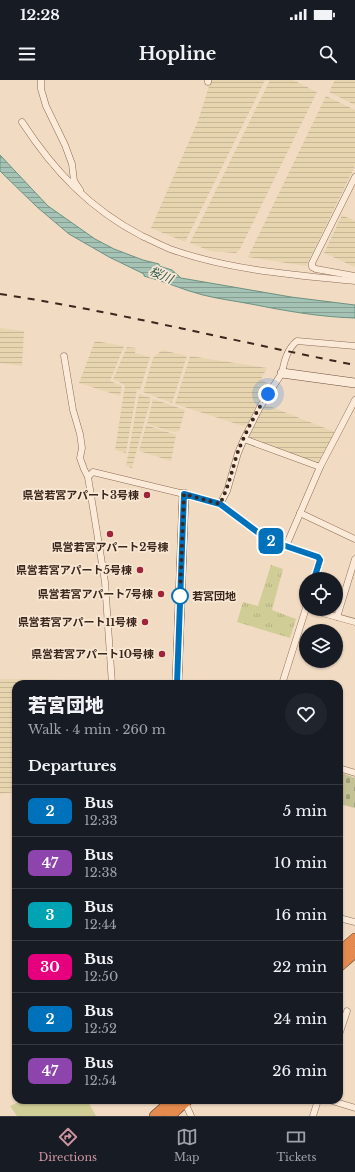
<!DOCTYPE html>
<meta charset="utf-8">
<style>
body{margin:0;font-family:"Libre Baskerville","Noto Sans JP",serif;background:#20242c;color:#f1f3f6;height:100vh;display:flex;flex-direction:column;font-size:15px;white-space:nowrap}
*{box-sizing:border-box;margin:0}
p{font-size:13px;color:#9ea1a6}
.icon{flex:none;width:22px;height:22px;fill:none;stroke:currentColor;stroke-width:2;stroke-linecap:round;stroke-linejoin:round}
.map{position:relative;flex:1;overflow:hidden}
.details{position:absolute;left:12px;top:600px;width:331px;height:424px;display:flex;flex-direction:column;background:#171b24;border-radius:12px;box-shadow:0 1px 3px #0004}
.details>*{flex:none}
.badge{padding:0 8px;border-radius:6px;font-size:14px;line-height:26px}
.tools{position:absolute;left:299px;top:492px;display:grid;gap:8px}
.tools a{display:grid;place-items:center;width:44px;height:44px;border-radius:50%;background:#171b24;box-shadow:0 1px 3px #0004;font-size:20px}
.you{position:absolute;width:20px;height:20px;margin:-10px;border:3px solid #fff;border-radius:50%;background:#1a73e8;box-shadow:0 0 0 6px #1a73e833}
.map>.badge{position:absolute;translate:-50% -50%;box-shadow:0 0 0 2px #fff}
h2{padding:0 16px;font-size:15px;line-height:36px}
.round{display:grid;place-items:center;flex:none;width:42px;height:42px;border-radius:21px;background:#20242c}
.summary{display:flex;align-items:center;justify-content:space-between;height:68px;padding:0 16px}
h1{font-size:19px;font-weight:800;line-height:30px}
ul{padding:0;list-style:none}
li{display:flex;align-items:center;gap:12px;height:52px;padding:0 16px;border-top:1px solid #363941}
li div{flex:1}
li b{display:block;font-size:15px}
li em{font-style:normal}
li .badge{min-width:44px;font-weight:700;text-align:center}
.status{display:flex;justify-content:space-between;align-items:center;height:28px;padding:0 20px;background:#171b24;direction:ltr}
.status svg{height:11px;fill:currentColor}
header{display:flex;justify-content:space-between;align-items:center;height:52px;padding:0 16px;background:#171b24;font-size:18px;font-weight:800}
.dock{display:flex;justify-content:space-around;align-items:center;height:56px;border-top:1px solid #363941;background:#171b24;font-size:11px;color:#9ea1a6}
.dock a{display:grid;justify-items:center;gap:2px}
.dock .on{color:#cc96a1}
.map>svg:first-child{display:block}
.farmland{fill:url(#farmland-rules)}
.cemetery{fill:url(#cemetery-stones)}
.park{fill:url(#park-tufts)}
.pitch{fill:#d0cd96}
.water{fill:url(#water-rules);stroke:#6b9282}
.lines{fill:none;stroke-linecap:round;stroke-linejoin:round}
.street-casing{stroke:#8c6b58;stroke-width:7}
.secondary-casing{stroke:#6e4c3b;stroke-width:10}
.highway-casing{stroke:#5a3a2d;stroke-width:12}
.street{stroke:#fbead7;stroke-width:6}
.secondary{stroke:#fbead7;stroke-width:9}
.highway{stroke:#e58a4e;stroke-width:11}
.rail{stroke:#3b271d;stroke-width:2;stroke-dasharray:7 7;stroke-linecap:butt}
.line-casing{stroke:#fff;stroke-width:9}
.line{stroke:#0072bc;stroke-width:6}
.walk{stroke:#3b271d;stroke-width:4;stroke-dasharray:0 7.2}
.poi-dot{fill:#9f243a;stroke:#f8e7d3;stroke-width:1.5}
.stop-dot{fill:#fff;stroke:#0072bc;stroke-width:2}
.labels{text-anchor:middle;stroke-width:3.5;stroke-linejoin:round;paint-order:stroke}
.poi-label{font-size:11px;font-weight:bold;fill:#3b271d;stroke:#f8e7d3;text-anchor:end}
.stop-label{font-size:11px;font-weight:bold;fill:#3b271d;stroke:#f8e7d3;text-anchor:start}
.water-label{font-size:12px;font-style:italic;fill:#2c5c51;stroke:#f8e7d3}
</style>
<div class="status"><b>12:28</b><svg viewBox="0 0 49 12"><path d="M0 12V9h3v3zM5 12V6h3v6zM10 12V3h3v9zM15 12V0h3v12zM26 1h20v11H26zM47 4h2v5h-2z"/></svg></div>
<header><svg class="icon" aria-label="menu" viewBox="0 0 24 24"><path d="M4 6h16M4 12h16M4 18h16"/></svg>Hopline<svg class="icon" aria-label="search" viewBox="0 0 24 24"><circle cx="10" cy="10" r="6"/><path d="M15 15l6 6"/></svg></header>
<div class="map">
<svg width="355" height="1036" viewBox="0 0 355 1036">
<defs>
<pattern id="farmland-rules" width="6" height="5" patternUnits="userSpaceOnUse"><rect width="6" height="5" fill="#e7d5af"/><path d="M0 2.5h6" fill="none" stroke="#c7b796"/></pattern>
<pattern id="cemetery-stones" width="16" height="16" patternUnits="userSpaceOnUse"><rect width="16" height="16" fill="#c4c295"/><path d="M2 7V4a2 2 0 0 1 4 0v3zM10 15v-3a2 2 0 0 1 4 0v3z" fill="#a09e79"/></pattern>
<pattern id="park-tufts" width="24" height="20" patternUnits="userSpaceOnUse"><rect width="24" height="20" fill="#d0cd96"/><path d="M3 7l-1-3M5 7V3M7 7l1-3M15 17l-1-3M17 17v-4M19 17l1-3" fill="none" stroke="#b4b081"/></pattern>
<pattern id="water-rules" width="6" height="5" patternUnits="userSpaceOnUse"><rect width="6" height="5" fill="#a5c3b5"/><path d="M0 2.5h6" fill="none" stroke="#889e93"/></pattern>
</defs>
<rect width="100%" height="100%" fill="#f1dbc3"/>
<!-- farmland -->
<g class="farmland">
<path d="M211,0H265L185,162L151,148L198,41Z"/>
<path d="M270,0H293L317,12L240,169L236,173L210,171L190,163Z"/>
<path d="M335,0H355V25L329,12Z"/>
<path d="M326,16L355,30V86L306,186L248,177Z"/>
<path d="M342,135L355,141V187L324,173Z"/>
<path d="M0,248L24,251L22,286L0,283Z"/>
<path d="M95,261L124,266L110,301L122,306L120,316L79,303Z"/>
<path d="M127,267L136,268L135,273L150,277L140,310L137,309L126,373L115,370L125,305L113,299Z"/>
<path d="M162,270L187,276L172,323L143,312L153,278Z"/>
<path d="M190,276L267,288L261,299L270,305L258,323L248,343L243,346L175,324Z"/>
<path d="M139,314L151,318L132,388L126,386Z"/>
<path d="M153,319L185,330L179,351L173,352L147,344Z"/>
<path d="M264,324L335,352L319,384L247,359Z"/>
<path d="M146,345L176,355L171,381L139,371Z"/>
<path d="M0,599L86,600V604H16V712L0,714Z"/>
</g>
<!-- cemetery -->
<path class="cemetery" d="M342,693L355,698V728L339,724V702Z"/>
<!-- park -->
<path class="park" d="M271,485L283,489L272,530L296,539L290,558L237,542L243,522L258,526Z"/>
<!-- pitch -->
<path class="pitch" d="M23,1020H87L96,1036H17L10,1026Z"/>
<!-- water -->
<path class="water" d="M0,75L48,126L95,159L114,169L143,180L159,184V186L172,190L181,198L291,217L355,225V238C320,237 286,231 251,224C235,221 219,219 203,215C183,210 164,201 144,196V194L109,177L69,154L37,127L0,91Z"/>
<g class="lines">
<!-- street casing -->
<g class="street-casing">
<g id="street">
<path d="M41,0V9L46,26L65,65L72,84L74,101L80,110"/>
<path d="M208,2V0"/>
<path d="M22,42C54,91 90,129 142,156C151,160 160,165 170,169C229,190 292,195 355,201"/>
<path d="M355,97L312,183V187L316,189L355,196"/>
<path d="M64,276L73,330L80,354L82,368L80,378L84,389L88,397"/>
<path d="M244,359L320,387"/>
<path d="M220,424L227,411L238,373L244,359L260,327L282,293C284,282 287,269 297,261L355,266"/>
<path d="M300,433L355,459"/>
<path d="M286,466L320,387L355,320"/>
<path d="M308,529L355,542"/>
<path d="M337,537L355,479"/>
<path d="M112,604L105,502L88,397L93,392L184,414L220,424L268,460L318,477L320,480L314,499"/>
<path d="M282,604L306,528"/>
<path d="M339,688L355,693"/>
<path d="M339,838L355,842"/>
<path d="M339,955L347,931"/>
<path d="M329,1020L355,1028"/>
<path d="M186,1021L187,1027L191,1036"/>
<path d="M313,1036L318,1020"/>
</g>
</g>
<!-- secondary casing -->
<g class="secondary-casing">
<g id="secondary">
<path d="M282,293L355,303"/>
<path d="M177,604L184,414"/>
</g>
</g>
<!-- highway casing -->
<g class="highway-casing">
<g id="highway">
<path d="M339,873L355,859"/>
<path d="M339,886L355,872"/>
<path d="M155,1036L173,1020"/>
<path d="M169,1036L187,1020"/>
</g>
</g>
<!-- street -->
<use href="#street" class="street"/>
<!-- secondary -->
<use href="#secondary" class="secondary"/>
<!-- highway -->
<use href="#highway" class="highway"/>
<!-- rail -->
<path class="rail" d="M0,214C119,232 237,262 355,285"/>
</g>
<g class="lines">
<!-- line casing -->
<g class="line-casing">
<path id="line" d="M177,604L184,414L220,424L268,460L318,477L320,480L314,499"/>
</g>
<!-- line -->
<use href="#line" class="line"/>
<!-- walk -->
<path class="walk" d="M180,516L184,414L220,424C228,408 232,391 237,374C245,353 256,332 268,314"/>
</g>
<!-- markers -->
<g class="poi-dot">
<circle cx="147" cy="415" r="4"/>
<circle cx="110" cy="454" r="4"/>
<circle cx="140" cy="490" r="4"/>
<circle cx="161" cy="514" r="4"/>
<circle cx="145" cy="542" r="4"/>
<circle cx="162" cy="574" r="4"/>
</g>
<circle class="stop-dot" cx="180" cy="516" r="8"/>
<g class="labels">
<!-- poi labels -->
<g class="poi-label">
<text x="139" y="419">県営若宮アパート3号棟</text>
<text x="110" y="471" text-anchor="middle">県営若宮アパート2号棟</text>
<text x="132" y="494">県営若宮アパート5号棟</text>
<text x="153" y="518">県営若宮アパート7号棟</text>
<text x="137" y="546">県営若宮アパート11号棟</text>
<text x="154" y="578">県営若宮アパート10号棟</text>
</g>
<!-- stop labels -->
<g class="stop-label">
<text x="192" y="520">若宮団地</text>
</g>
<!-- water labels -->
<g class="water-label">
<text transform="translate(161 195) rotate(23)" y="4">桜川</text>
</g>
</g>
</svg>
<div class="tools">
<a><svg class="icon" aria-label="locate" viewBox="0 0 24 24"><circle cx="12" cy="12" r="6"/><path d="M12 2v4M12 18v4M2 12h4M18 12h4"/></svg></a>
<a><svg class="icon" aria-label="layers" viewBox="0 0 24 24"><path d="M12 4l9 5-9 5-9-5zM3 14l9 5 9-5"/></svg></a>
</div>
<div class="you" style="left:268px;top:314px"></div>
<b class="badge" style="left:271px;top:461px;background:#0072bc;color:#fff">2</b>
<section class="details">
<div class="summary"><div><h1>若宮団地</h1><p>Walk · 4 min · 260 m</p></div><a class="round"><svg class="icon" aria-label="heart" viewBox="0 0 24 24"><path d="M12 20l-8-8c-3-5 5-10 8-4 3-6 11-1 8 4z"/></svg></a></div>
<h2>Departures</h2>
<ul>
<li><span class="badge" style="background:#0072bc;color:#fff">2</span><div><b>Bus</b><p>12:33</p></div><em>5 min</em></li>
<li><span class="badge" style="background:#8e44ad;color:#fff">47</span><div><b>Bus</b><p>12:38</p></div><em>10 min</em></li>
<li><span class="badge" style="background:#00a3b4;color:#fff">3</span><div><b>Bus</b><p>12:44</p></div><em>16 min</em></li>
<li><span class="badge" style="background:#e6007e;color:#fff">30</span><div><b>Bus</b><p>12:50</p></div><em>22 min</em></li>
<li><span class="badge" style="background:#0072bc;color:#fff">2</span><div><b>Bus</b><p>12:52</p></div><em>24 min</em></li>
<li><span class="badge" style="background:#8e44ad;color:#fff">47</span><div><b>Bus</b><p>12:54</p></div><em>26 min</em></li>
</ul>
</section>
</div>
<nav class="dock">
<a class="on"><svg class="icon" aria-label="directions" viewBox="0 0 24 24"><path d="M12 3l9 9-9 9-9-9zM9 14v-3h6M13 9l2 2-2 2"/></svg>Directions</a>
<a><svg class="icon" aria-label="map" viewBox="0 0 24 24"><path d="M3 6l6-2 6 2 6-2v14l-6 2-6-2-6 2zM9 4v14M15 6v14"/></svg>Map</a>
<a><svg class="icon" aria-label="tickets" viewBox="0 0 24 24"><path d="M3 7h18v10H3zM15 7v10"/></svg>Tickets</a>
</nav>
